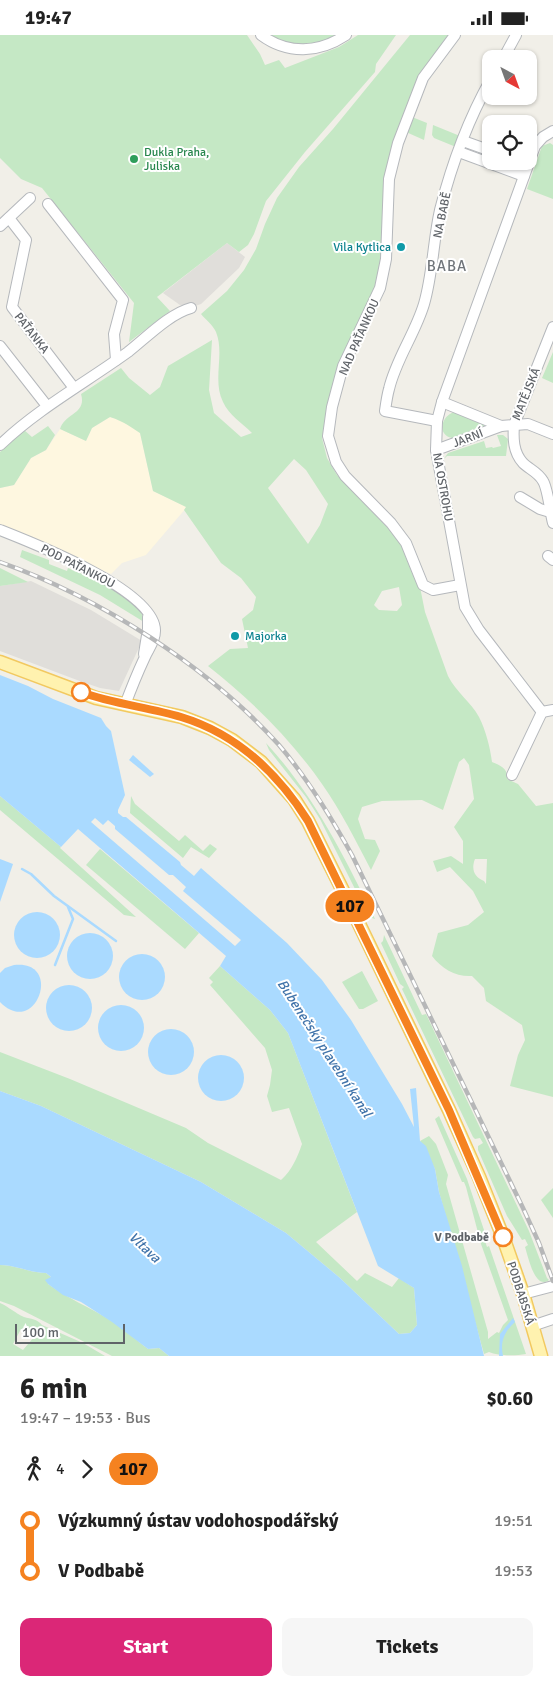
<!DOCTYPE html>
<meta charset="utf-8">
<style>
body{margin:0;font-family:Signika,sans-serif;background:#f6f6f6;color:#222;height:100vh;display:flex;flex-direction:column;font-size:19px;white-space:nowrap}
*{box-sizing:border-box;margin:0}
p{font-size:16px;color:#767676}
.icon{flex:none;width:28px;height:28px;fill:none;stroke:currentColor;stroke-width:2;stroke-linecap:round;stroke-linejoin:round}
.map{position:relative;height:1321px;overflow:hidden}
.drawer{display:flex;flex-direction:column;background:#fff;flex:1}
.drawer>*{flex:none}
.badge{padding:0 10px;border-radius:16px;font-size:18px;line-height:32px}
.needle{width:32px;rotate:139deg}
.buttons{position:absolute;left:482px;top:15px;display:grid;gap:10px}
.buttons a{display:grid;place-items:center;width:55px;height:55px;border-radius:10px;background:#fff;box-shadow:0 1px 4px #0004;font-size:25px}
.scale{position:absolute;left:15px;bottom:12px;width:110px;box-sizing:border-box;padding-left:5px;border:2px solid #5f6368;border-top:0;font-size:14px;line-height:18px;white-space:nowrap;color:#5f6368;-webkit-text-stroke:4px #fff;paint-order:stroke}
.map>.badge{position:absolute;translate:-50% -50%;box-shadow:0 0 0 2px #fff}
.legs{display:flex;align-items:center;gap:8px;height:55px;padding:0 20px;font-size:16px}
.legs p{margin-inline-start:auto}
.overview{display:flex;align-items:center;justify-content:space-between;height:85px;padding:0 20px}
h1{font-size:28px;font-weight:700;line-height:38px}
.button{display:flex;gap:10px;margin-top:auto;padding:10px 20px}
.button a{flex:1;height:58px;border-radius:10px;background:#db2777;color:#fff;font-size:20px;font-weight:700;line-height:58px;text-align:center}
.button a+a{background:#f6f6f6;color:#222}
ul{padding:0 20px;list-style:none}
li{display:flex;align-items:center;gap:18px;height:50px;font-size:19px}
li i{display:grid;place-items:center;width:8px;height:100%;margin:0 6px;background:currentColor}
li i::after{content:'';width:12px;height:12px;margin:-6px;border:4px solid;border-radius:50%;background:#fff}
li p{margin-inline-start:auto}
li:first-child i{background:linear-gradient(#0000 50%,currentColor 0)}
li:last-child i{background:linear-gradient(currentColor 50%,#0000 0)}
.status{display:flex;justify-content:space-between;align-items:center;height:35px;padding:0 25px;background:#fff;direction:ltr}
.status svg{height:14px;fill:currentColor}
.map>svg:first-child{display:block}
.commercial{fill:#fef7e0}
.industrial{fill:#e0deda}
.green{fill:#c5e8c5;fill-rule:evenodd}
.water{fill:#aadaff;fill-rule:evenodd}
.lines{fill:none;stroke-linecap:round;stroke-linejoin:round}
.stream{stroke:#aadaff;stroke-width:2.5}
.minor-casing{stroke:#b5b8bc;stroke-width:12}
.major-casing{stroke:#f2c960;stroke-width:15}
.minor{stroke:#fff;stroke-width:10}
.major{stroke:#fff2af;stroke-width:12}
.rail-casing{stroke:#b6b7b8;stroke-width:4.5}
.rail{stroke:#fff;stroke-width:2.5;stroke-dasharray:8;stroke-linecap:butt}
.line-1-casing{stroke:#fff;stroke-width:11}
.line-1{stroke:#f58220;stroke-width:8}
.leisure-dot{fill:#2e9e5b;stroke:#fff;stroke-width:2}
.culture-dot{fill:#0f9aa8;stroke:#fff;stroke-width:2}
.stop-1-dot{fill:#fff;stroke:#f58220;stroke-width:2.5}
.labels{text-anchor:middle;stroke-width:4;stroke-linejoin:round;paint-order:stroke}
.leisure-label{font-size:12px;fill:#27864d;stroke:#fff;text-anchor:start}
.street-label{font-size:12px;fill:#5f6368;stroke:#fff}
.culture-label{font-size:12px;fill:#0d838f;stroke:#fff;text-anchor:end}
.stop-label{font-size:12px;font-weight:bold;fill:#5f6368;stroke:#fff;text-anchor:end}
.water-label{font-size:14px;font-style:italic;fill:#4174aa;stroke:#fff}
.quarter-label{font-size:15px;letter-spacing:1px;fill:#70757a;stroke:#fff}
</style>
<div class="status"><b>19:47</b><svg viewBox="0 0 49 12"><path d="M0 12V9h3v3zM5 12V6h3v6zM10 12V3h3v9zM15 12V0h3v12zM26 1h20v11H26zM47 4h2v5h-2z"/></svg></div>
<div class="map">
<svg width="553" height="1321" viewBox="0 0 553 1321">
<rect width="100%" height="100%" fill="#f1efe8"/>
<!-- commercial -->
<path class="commercial" d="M110,382L126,387L140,398L153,456L187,472L146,520L122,528L111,539L0,489V453L14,450L31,423L46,415L60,394L86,406L92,393Z"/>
<!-- industrial -->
<g class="industrial">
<path d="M227,208L245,222L239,233L201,269L192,272L180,270L163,258Z"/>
<path d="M31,546L91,575L142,606L119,656L100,653L77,645L0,616V551Z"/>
</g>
<!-- green -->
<g class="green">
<path d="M0,0H247L260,19L265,30L279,25L285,33L339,12L358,0H396L376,29L375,37L305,117L266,166L254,199L248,210L239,217L227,208L157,262L170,276L129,307L134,268L42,153L21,144L0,123Z"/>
<path d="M270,0H337C314,13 292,12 270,0Z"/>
<path d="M410,0H449L394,106L383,218L375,253L330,362L322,403L327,423L337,440L405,511L418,542L425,577L448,641C456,657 471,667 479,682C486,696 490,712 492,727C501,731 508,733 507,744L518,749L536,771L553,768V1062L510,1051L518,1020L525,1005L522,990L486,966L484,953L472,941C456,942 442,934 432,921L438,898L468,890L484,877L473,856L450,832L437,837L433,826L451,821L463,829V806L454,792L474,764L469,730L464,723L459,727L443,775L422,765L382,766L362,772L358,784L365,804L375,805L380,816L371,835C356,806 341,776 322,749C290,703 251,665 208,631L230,614L248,613L242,584L253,575L256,562L241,543L221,528L184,475L186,472L153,456L140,398C129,391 125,387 110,382L92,393L86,406L60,394C65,378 87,379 81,359L121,333L129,343L150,360L160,352L168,331L212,305L209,355L214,378L241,402L252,398C242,388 229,380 223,367C212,345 225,319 216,297C213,290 205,284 201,279L227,256L244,235L256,214L265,189L277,163L299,132L333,94ZM294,424L306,435L328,469L320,490L308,509L268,453ZM399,552L402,570L397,576L379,575L374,570L382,556ZM475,824H487L486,849L484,846C474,842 471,834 475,824Z"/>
<path d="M412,82L427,88L424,105L406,97Z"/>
<path d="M433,90L460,101L456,112L434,103L432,100Z"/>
<path d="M550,108L553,110V164L527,154L542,111Z"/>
<path d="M553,317V348L542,343Z"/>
<path d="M454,377L484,388V393C475,396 461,405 452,403C437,400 441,381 454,377Z"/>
<path d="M48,391L55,400L46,415L31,423L14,450L0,453V417L24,395L32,402Z"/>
<path d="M497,400H503L508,404L506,421H447L443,425L448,418L484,406L486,413L492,412L493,413L501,411Z"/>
<path d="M22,515L49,525V529L67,536L68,533C90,543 142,559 144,587L100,560L20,522Z"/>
<path d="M0,533L28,547L0,551Z"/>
<path d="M266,708C314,760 344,821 375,884L369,882L320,784L306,762L269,715Z"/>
<path d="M0,761L61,812L60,813L136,882L124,880L0,775Z"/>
<path d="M131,761L135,769L179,806L185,800L203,816L210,809L217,814L209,823L191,812L183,823L130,778Z"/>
<path d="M100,814L199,898L185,914L86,830Z"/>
<path d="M384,900L422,980L426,979L529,1196L547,1243L549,1245C535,1256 528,1221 525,1212L528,1210L525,1204L522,1205L507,1181L478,1115V1111L483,1108L480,1103L475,1104L473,1102L402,954L404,952L400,949L381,908L383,906Z"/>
<path d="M220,931L270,975L288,998L357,1177L316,1207L357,1246L365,1238L392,1252L399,1243L414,1253L417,1290L410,1298L399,1299L340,1243L286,1198L201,1147L41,1071L0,1056V1017L70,1044L186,1093L208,1108L281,1145C292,1135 297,1123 302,1109L289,1073L272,1077L267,1061L270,1050L272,1035L265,1013L210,950L213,947L209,943Z"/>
<path d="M362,936L378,966L363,974H359L342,947Z"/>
<path d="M439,1081L467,1144L487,1204L485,1206L487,1212L489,1211L526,1319C515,1321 498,1321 489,1317L484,1319L439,1157L435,1134L420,1106L429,1101L436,1109L448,1140L446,1149L488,1297V1304L497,1297L499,1298L503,1290L508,1285L481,1209L466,1152L464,1147H462L435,1084Z"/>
<path d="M553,1153V1183L541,1165Z"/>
<path d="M0,1230C16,1230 30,1238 46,1238L52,1243L48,1249C67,1263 89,1272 110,1285C123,1293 135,1304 148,1314L159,1313L169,1321H112L14,1271L0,1266Z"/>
<path d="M0,1268C9,1272 15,1278 24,1282C31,1284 37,1284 42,1290L83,1308L105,1321H0ZM21,1294L29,1297V1299L34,1302L23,1315L13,1309Z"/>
</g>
<!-- water -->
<g class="water">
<path d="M0,640L28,651L53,664L101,683L106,691L111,696L125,760L118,775V778L123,782H126L180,827L181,830L194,841L201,833L287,908L322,945L351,985L402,1069L414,1092L410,1054L416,1053L420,1106L426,1111L435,1134L439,1157L462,1231L484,1321H169L159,1313L148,1314L112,1287L81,1267L63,1260L48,1249L45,1245L51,1242L46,1238C30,1238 16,1230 0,1230V1056L41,1071L201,1147L286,1198L340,1243L399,1299L410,1298L417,1290L414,1253L378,1231L288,998L270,975L220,931L226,921L78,794L61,812L0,761ZM95,783L103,790L108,785L115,791V794L169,840H173L186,852L183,856L241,905L235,911L91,787Z"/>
<path d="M133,720L154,739L150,742L129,725Z"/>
<path d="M0,824L13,829L0,867Z"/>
<circle cx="37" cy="900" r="23"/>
<circle cx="90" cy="921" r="23"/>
<circle cx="142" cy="942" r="23"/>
<path d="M14,930C64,924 36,1004 0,967V938L5,933Z"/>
<circle cx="69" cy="973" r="23"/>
<circle cx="121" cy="993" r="23"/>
<circle cx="171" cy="1017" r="23"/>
<circle cx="221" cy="1043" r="23"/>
<path d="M513,1283L515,1287C504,1297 500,1307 503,1321H499L500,1299Z"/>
</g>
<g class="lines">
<!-- stream -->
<g class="stream">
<path d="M22,834L31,839L54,861L116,906"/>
<path d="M55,930L73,884L68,872"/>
</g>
<!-- minor casing -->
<g class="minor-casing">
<g id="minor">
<path d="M261,0C288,20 319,18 346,0"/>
<path d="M455,0L423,43L398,108L389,144L386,224L380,253L343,331L332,372L328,401L336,427L345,441L391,488L406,508L423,550L433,555L460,550"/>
<path d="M503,24L516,0"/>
<path d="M463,106L491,116"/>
<path d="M459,117L524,141"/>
<path d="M517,126L528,130"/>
<path d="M48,169L123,265L114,299L116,325"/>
<path d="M9,183L26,205L12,272L74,353"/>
<path d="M0,191L30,163"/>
<path d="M553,292L514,390C513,403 513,417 523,428C529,434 538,437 543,446C548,454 550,477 553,488"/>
<path d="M0,311L47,371"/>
<path d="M442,367L501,391"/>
<path d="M437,386L385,376C386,369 387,361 389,354C396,324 415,299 424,269C433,238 433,206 440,175C451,132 469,83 491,44"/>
<path d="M0,410C39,373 85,348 128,317C146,303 169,279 191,273"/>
<path d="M436,415L501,391L528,389L553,399"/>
<path d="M520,462L540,474L550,477"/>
<path d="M0,495C33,508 156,556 155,596C155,607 148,614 144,624C137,639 131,654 125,670"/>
<path d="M548,521L553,525"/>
<path d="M144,619L148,594V582"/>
<path d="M542,677L479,595L465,572L436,415L437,386L442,367L535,111L543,102L553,96"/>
<path d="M542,677L553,675"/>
<path d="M512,740L542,677"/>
<path d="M523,1259L553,1251"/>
<path d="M532,1291L553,1284"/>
</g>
</g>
<!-- major casing -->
<g class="major-casing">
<path id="major" d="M0,627L96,663L182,682L210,693L232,705L261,727L294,764L308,786L345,860L449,1075L479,1142L503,1202L523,1259L541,1321"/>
</g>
<!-- minor -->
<use href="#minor" class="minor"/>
<!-- major -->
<use href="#major" class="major"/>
<!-- rail casing -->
<g class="rail-casing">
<path id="rail" d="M0,527C99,562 209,632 279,710C308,744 331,782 352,820L523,1173L539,1208L553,1246"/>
</g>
<!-- rail -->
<use href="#rail" class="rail"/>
</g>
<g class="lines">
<!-- line-1 casing -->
<g class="line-1-casing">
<path id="line-1" d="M81,657C113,669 148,672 181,682C237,699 277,737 308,786L449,1075L503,1202"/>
</g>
<!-- line-1 -->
<use href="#line-1" class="line-1"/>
</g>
<!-- markers -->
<circle class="leisure-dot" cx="134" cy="124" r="5"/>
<g class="culture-dot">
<circle cx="401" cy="212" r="5"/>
<circle cx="235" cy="601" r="5"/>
</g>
<g class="stop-1-dot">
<circle cx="81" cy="657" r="9"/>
<circle cx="503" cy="1202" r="9"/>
</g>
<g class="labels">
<!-- leisure labels -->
<g class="leisure-label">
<text x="144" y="121">Dukla Praha,<tspan x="144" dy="14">Juliska</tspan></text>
</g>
<!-- street labels -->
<g class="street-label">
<text transform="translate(442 180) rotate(-78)" y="4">NA BABĚ</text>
<text transform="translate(32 298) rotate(52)" y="4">PAŤANKA</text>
<text transform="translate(359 302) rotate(-66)" y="4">NAD PAŤANKOU</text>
<text transform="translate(526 359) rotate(-68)" y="4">MATĚJSKÁ</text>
<text transform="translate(468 403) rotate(-21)" y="4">JARNÍ</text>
<text transform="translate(443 452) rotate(80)" y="4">NA OSTROHU</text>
<text transform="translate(78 531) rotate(27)" y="4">POD PAŤANKOU</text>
<text transform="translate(521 1258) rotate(72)" y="4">PODBABSKÁ</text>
</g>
<!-- culture labels -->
<g class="culture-label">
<text x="391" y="216">Vila Kytlica</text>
<text x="245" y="605" text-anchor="start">Majorka</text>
</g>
<!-- stop labels -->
<g class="stop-label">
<text x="489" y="1206">V Podbabě</text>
</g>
<!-- water labels -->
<g class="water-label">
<text transform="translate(325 1013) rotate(57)" y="5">Bubenečský plavební kanál</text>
<text transform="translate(145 1212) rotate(43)" y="5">Vltava</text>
</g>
<!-- quarter labels -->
<g class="quarter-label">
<text x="447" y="236">BABA</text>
</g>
</g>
</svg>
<div class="buttons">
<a><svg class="needle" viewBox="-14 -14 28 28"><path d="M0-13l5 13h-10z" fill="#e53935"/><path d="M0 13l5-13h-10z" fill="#767676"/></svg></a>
<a><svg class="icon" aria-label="locate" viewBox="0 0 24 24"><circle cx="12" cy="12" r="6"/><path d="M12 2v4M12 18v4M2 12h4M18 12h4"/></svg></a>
</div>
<div class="scale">100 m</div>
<b class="badge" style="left:350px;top:871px;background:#f58220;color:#111">107</b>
</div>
<section class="drawer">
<div class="overview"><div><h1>6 min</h1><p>19:47 – 19:53 · Bus</p></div><b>$0.60</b></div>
<div class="legs"><svg class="icon" aria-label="walk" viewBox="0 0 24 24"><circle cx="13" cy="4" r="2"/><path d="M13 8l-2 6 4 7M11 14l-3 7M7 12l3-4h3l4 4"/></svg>4<svg class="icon" aria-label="forward" viewBox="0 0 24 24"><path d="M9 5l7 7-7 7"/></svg><b class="badge" style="background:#f58220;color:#111">107</b></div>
<ul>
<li><i style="color:#f58220"></i><b>Výzkumný ústav vodohospodářský</b><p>19:51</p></li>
<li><i style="color:#f58220"></i><b>V Podbabě</b><p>19:53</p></li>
</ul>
<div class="button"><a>Start</a><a>Tickets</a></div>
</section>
